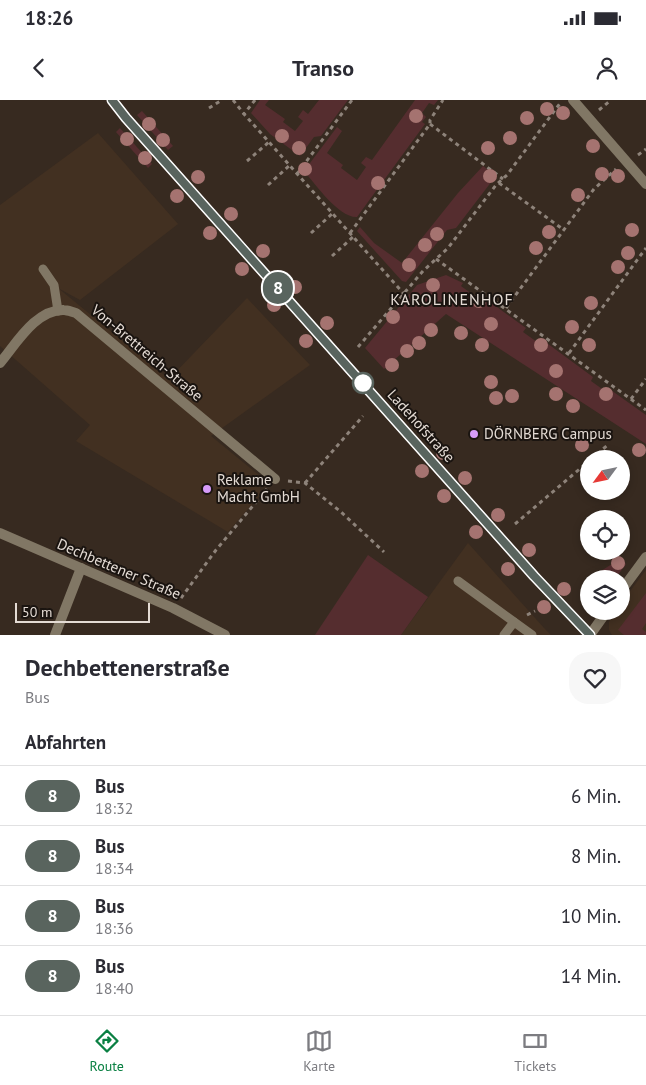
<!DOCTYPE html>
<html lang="de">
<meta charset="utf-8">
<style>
body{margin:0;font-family:"PT Sans",sans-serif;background:#f7f7f7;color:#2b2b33;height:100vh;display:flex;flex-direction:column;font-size:19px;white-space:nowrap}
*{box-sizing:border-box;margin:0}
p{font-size:16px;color:#7c7c81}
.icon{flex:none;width:28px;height:28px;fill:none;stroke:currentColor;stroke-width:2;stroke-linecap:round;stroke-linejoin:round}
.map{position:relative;height:535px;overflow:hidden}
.drawer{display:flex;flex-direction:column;background:#fff;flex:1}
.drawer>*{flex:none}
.badge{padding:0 10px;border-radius:16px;font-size:18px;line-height:32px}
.needle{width:32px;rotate:237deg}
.buttons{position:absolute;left:580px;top:350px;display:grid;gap:10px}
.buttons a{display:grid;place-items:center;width:50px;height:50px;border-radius:50%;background:#fff;box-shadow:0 2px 8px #0003;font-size:25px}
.scale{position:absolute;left:15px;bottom:12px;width:135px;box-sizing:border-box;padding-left:5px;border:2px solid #e4dbd4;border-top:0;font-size:14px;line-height:18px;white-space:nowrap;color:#e4dbd4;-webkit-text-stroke:4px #1a1410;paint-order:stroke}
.map>.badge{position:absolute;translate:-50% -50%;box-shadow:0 0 0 2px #fff}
h2{padding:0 25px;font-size:19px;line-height:45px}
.round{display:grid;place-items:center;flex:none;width:52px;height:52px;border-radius:20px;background:#f7f7f7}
.headline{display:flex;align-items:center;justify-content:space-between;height:85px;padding:0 25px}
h1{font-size:24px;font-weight:600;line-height:38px}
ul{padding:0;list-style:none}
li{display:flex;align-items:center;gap:15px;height:60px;padding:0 25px;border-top:1px solid #e1e1e2}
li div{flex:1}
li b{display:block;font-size:19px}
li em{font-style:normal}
li .badge{min-width:55px;font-weight:700;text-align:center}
.status{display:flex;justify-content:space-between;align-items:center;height:35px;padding:0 25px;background:#fff;direction:ltr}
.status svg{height:14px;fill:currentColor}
header{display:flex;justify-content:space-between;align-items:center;height:65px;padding:0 25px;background:#fff;font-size:22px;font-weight:600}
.tab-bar{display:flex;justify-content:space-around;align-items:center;height:70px;border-top:1px solid #e1e1e2;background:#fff;font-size:14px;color:#7c7c81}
.tab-bar a{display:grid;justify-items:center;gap:2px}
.tab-bar .on{color:#0b8043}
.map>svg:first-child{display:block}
.built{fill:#423021}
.green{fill:#552d2f}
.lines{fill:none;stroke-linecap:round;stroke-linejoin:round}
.path{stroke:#8e837a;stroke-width:3;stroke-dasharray:4 4;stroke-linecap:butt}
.lane{stroke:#817765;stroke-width:9}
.street{stroke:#817765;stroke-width:10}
.tree{fill:#a57370}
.line-casing{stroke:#fff;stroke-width:11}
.line{stroke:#59645e;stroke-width:8}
.stop-dot{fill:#fff;stroke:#59645e;stroke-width:2.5}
.poi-dot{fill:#d69bf9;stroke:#1a1410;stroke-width:2}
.labels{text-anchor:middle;stroke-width:4;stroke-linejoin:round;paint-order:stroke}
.street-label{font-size:15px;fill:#e4dbd4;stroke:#1a1410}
.poi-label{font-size:15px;fill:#e4dbd4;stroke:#1a1410;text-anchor:start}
.neighbourhood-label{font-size:16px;letter-spacing:1px;fill:#e4dbd4;stroke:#1a1410}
</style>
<div class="status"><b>18:26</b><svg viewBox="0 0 49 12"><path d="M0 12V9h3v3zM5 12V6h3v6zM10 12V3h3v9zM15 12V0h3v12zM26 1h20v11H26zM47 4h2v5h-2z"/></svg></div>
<header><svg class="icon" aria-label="back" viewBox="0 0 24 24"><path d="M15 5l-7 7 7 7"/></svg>Transo<svg class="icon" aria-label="person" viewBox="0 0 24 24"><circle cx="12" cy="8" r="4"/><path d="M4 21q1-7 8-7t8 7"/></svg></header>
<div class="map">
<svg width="646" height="535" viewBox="0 0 646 535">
<rect width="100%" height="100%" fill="#372a20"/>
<!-- built -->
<g class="built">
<path d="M98,33L178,124L80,200L58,188L169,279L247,198L310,265L211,336L260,376V395L228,432L76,341L90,325L0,246V105Z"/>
<path d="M468,443L544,528L551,535H401Z"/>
<path d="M646,470V535H612L609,530V522L613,515L615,511H621V503Z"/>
</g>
<!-- green -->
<g class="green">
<path d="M260,0H269L265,5L285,19L283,22L295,31L303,21L298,17L303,10L308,14L319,0H348L321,36L314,37L300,56L270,34L251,13Z"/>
<path d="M415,0H438L434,5L429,3L422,13L426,17L422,22L425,24L357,117C339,118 316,85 304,71L337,27L342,31L327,53L343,65L341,68L357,80L366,67L361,63L366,57L372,60Z"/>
<path d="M142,11L173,46L168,50L137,15Z"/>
<path d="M120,28L152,64L148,68L116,32Z"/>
<path d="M483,66L491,72L487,77L492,81L456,128L447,130L406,182L402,181L357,131L360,127L374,143L402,163L458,93Z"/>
<path d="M446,175L463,183L461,186L476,197L479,194L526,228L523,232L537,242L540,238L593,277L591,281L605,291L608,288L646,315V344L446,214L384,269L365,248L417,185Z"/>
<path d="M368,455L428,497L401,535H315Z"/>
<path d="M620,459L626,464L615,479H599L596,474Z"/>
<path d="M646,493V523L642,529L646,532V535H624L618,530Z"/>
</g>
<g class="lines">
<!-- path -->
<g class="path">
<path d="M233,0L244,14"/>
<path d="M255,0L244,14L404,194"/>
<path d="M209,8L222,0"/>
<path d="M599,10L611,0"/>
<path d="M430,24L503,79"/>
<path d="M638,55L646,49"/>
<path d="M247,61L269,42"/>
<path d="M297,74L352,0"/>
<path d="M499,83L564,130"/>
<path d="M268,85L290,65"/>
<path d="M311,133L333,113"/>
<path d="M350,133L430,24V20L443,0"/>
<path d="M332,156L353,137"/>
<path d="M436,159L646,310"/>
<path d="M506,208L594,89L616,69"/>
<path d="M358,247L423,171L448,148L496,85L507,75L561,2"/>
<path d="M569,253L646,148"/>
<path d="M631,299L646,279"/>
<path d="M591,359L609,344"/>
<path d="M288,381L305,383L341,412L384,452"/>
<path d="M305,383L363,316"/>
<path d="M515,424L589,361"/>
<path d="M181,498L216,450L267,389"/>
<path d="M527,515L535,511"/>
</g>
<!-- lane -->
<g class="lane">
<path d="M43,169L54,185L58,211"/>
<path d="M458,481L532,535"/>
<path d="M504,535L514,522"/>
</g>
<!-- street -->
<g class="street">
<path d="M112,0L126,18L502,440L556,500L590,535"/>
<path d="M573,0L646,84"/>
<path d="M0,263C16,244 36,209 64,210C67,210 72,212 76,213L275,379"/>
<path d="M0,433L173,508L225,535"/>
<path d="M621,491L646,457"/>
<path d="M55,535L81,468"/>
<path d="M590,535L607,511"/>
</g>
</g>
<!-- trees -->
<g class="tree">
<circle cx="547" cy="9" r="7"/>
<circle cx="563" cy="13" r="7"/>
<circle cx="416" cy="16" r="7"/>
<circle cx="527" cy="18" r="7"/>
<circle cx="149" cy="24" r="7"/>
<circle cx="282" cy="36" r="7"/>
<circle cx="510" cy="38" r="7"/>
<circle cx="127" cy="39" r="7"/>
<circle cx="163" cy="40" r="7"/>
<circle cx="593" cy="46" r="7"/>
<circle cx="299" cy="48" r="7"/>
<circle cx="488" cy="48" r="7"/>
<circle cx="145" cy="58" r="7"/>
<circle cx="305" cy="69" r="7"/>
<circle cx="602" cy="74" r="7"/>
<circle cx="490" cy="76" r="7"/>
<circle cx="618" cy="76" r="7"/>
<circle cx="198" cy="77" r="7"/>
<circle cx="378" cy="83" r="7"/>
<circle cx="578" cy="95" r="7"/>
<circle cx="177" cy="96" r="7"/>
<circle cx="231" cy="114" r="7"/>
<circle cx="632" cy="130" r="7"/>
<circle cx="549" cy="132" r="7"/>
<circle cx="210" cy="133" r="7"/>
<circle cx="437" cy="134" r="7"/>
<circle cx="425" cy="145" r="7"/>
<circle cx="536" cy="148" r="7"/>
<circle cx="263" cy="151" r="7"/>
<circle cx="628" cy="153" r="7"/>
<circle cx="409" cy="165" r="7"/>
<circle cx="618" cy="167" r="7"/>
<circle cx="242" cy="169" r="7"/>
<circle cx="433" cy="185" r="7"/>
<circle cx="295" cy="187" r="7"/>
<circle cx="479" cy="201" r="7"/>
<circle cx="591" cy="203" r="7"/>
<circle cx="274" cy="205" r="7"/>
<circle cx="393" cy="217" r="7"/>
<circle cx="327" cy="223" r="7"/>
<circle cx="491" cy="224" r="7"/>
<circle cx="572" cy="227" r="7"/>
<circle cx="431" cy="230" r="7"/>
<circle cx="461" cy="233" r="7"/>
<circle cx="306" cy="241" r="7"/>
<circle cx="419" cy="243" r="7"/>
<circle cx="482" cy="245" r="7"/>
<circle cx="541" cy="245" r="7"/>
<circle cx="589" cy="245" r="7"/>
<circle cx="407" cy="251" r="7"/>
<circle cx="392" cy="265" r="7"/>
<circle cx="556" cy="271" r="7"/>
<circle cx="491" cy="282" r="7"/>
<circle cx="556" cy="294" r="7"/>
<circle cx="606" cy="294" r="7"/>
<circle cx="512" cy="296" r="7"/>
<circle cx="496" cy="298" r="7"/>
<circle cx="573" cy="306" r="7"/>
<circle cx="582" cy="345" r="7"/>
<circle cx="639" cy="350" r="7"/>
<circle cx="443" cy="353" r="7"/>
<circle cx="422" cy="371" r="7"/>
<circle cx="465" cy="378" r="7"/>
<circle cx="444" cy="396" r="7"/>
<circle cx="498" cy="415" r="7"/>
<circle cx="476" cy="432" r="7"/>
<circle cx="529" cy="450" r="7"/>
<circle cx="618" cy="463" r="7"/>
<circle cx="508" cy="469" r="7"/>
<circle cx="564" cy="489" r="7"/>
<circle cx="544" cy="507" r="7"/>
</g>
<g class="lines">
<!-- line casing -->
<g class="line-casing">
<path id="line" d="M112,0L126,18L534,476L590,535"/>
</g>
<!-- line -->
<use href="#line" class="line"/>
</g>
<!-- markers -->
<circle class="stop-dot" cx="363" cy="283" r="10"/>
<g class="poi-dot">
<circle cx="474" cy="334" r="5"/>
<circle cx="207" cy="389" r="5"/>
</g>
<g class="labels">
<!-- street labels -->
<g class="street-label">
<text transform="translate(147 253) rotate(40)" y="5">Von-Brettreich-Straße</text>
<text transform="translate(421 326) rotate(48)" y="5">Ladehofstraße</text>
<text transform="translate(119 469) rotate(23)" y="5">Dechbettener Straße</text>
</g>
<!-- poi labels -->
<g class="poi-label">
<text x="484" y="339">DÖRNBERG Campus</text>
<text x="217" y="385">Reklame<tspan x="217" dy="17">Macht GmbH</tspan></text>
</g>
<!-- neighbourhood labels -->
<g class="neighbourhood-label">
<text x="452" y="205">KAROLINENHOF</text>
</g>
</g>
</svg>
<div class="buttons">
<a><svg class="needle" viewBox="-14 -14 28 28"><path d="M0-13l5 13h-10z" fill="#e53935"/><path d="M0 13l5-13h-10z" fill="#7c7c81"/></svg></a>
<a><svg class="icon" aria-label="locate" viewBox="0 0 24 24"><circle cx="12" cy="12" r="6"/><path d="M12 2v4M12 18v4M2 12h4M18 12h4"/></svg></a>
<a><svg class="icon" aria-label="layers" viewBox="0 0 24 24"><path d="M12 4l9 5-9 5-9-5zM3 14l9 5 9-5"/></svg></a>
</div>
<div class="scale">50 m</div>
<b class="badge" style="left:278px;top:188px;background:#59645e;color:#fff">8</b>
</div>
<section class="drawer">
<div class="headline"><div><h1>Dechbettenerstraße</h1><p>Bus</p></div><a class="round"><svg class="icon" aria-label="heart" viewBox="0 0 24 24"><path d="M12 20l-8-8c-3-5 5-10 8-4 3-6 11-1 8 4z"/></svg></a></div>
<h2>Abfahrten</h2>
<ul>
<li><span class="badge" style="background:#59645e;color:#fff">8</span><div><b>Bus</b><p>18:32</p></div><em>6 Min.</em></li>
<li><span class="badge" style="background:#59645e;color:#fff">8</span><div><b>Bus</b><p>18:34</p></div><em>8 Min.</em></li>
<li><span class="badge" style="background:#59645e;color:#fff">8</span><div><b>Bus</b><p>18:36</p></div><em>10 Min.</em></li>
<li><span class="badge" style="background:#59645e;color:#fff">8</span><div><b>Bus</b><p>18:40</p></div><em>14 Min.</em></li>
</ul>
</section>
<nav class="tab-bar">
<a class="on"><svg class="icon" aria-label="directions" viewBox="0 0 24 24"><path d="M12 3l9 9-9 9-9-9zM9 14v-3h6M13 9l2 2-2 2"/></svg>Route</a>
<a><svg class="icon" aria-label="map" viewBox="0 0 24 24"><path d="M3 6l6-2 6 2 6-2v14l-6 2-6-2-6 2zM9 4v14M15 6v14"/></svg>Karte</a>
<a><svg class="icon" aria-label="tickets" viewBox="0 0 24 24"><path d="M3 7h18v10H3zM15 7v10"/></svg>Tickets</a>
</nav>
